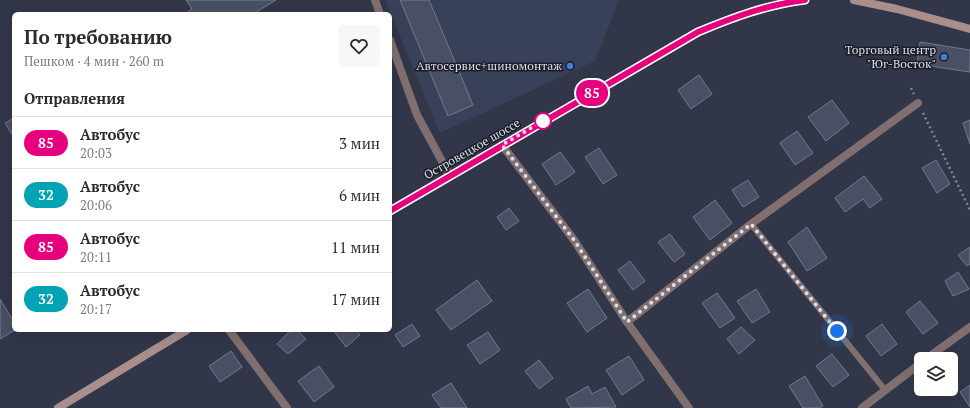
<!DOCTYPE html>
<html lang="ru">
<meta charset="utf-8">
<style>
body{margin:0;font-family:"PT Serif",serif;background:#f7f7f7;color:#2b2b33;height:100vh;display:flex;flex-direction:column;font-size:15px;white-space:nowrap}
*{box-sizing:border-box;margin:0}
p{font-size:13px;color:#7c7c81}
.icon{flex:none;width:22px;height:22px;fill:none;stroke:currentColor;stroke-width:2;stroke-linecap:round;stroke-linejoin:round}
.map{position:relative;flex:1;overflow:hidden}
.drawer{position:absolute;left:12px;top:12px;width:380px;height:320px;display:flex;flex-direction:column;background:#fff;border-radius:6px;box-shadow:0 4px 16px #0002}
.drawer>*{flex:none}
.badge{padding:0 8px;border-radius:13px;font-size:14px;line-height:26px}
.tools{position:absolute;left:914px;top:352px;display:grid;gap:8px}
.tools a{display:grid;place-items:center;width:44px;height:44px;border-radius:6px;background:#fff;box-shadow:0 4px 16px #0002;font-size:20px}
.you{position:absolute;width:20px;height:20px;margin:-10px;border:3px solid #fff;border-radius:50%;background:#1a73e8;box-shadow:0 0 0 6px #1a73e833}
.map>.badge{position:absolute;translate:-50% -50%;box-shadow:0 0 0 2px #fff}
h2{padding:0 12px;font-size:15px;line-height:36px}
.round{display:grid;place-items:center;flex:none;width:42px;height:42px;border-radius:6px;background:#f7f7f7}
.summary{display:flex;align-items:center;justify-content:space-between;height:68px;padding:0 12px}
h1{font-size:19px;font-weight:600;line-height:30px}
ul{padding:0;list-style:none}
li{display:flex;align-items:center;gap:12px;height:52px;padding:0 12px;border-top:1px solid #e1e1e2}
li div{flex:1}
li b{display:block;font-size:15px}
li em{font-style:normal}
li .badge{min-width:44px;font-weight:700;text-align:center}
.map>svg:first-child{display:block}
.built{fill:#394059}
.building{fill:#4a5064;stroke:#72798e}
.lines{fill:none;stroke-linecap:round;stroke-linejoin:round}
.path{stroke:#828696;stroke-width:2.5;stroke-dasharray:2 3;stroke-linecap:butt}
.service{stroke:#806f6e;stroke-width:6}
.minor{stroke:#806f6e;stroke-width:8}
.secondary{stroke:#a98e8c;stroke-width:8}
.line-casing{stroke:#fff;stroke-width:9}
.line{stroke:#e6007e;stroke-width:6}
.walk{stroke:#dbdeeb;stroke-width:4;stroke-dasharray:0 7.2}
.shop-dot{fill:#3f7fe0;stroke:#1c1e27;stroke-width:1.5}
.stop-dot{fill:#fff;stroke:#e6007e;stroke-width:2}
.labels{text-anchor:middle;stroke-width:3;stroke-linejoin:round;paint-order:stroke}
.poi-label{font-size:12px;fill:#dbdeeb;stroke:#1c1e27;text-anchor:end}
.street-label{font-size:12px;fill:#dbdeeb;stroke:#1c1e27}
</style>
<div class="map">
<svg width="970" height="408" viewBox="0 0 970 408">
<rect width="100%" height="100%" fill="#313649"/>
<!-- built -->
<path class="built" d="M385,0H619L595,61L440,133Z"/>
<!-- building -->
<g class="building">
<path d="M186,0H276L253,14H185L192,9Z"/>
<path d="M400,0H429L473,105L448,116Z"/>
<path d="M920,42L970,50V72L917,64Z"/>
<path d="M699,75L712,94L691,109L678,90Z"/>
<path d="M832,100L849,123L826,141L808,117Z"/>
<path d="M14,118V138L5,123Z"/>
<path d="M970,120V144L963,123Z"/>
<path d="M797,131L813,153L795,165L780,143Z"/>
<path d="M599,148L617,175L603,184L585,157Z"/>
<path d="M560,152L575,172L556,185L542,164Z"/>
<path d="M936,160L950,184L937,193L922,168Z"/>
<path d="M864,176L882,199L870,208L863,199L845,212L835,198Z"/>
<path d="M748,180L759,197L743,207L732,190Z"/>
<path d="M715,200L732,223L710,240L693,217Z"/>
<path d="M509,208L519,221L506,230L497,217Z"/>
<path d="M807,227L827,258L807,271L788,242Z"/>
<path d="M670,234L685,254L674,262L658,242Z"/>
<path d="M970,247V264L967,266L958,255Z"/>
<path d="M630,261L645,281L633,290L618,270Z"/>
<path d="M958,272L969,289L953,296L945,281Z"/>
<path d="M477,280L492,301L451,330L436,310Z"/>
<path d="M588,289L607,318L587,332L567,303Z"/>
<path d="M756,289L770,312L752,323L737,301Z"/>
<path d="M717,293L735,318L720,328L702,303Z"/>
<path d="M0,299L14,322L15,330L0,339Z"/>
<path d="M920,301L938,323L923,334L906,312Z"/>
<path d="M412,324L420,336L403,347L395,335Z"/>
<path d="M882,324L897,344L881,356L866,336Z"/>
<path d="M741,327L755,340L739,354L727,339Z"/>
<path d="M291,330H297L306,339L288,354L277,344Z"/>
<path d="M333,330H356L360,335L346,347Z"/>
<path d="M488,332L500,350L480,364L467,345Z"/>
<path d="M231,351L242,367L220,382L209,366Z"/>
<path d="M832,354L849,375L833,387L816,366Z"/>
<path d="M629,356L644,380L622,395L606,370Z"/>
<path d="M539,360L553,378L539,389L525,371Z"/>
<path d="M319,366L334,387L314,402L298,381Z"/>
<path d="M805,376L823,406L819,408H803L789,386Z"/>
<path d="M451,383L467,408H441L432,395Z"/>
<path d="M970,385V407L960,392Z"/>
<path d="M588,386L592,394L605,387L616,407L571,408L566,399Z"/>
</g>
<g class="lines">
<!-- path -->
<g class="path">
<path d="M911,88L914,94"/>
<path d="M923,113L970,210"/>
</g>
<!-- service -->
<path class="service" d="M751,224L885,390"/>
<!-- minor -->
<g class="minor">
<path d="M375,0L380,14"/>
<path d="M390,40L417,115L450,176"/>
<path d="M502,145L574,240L627,322L689,408"/>
<path d="M627,322L751,224L918,103"/>
<path d="M229,330L287,408"/>
<path d="M926,359L970,327"/>
<path d="M862,408L921,363"/>
</g>
<!-- secondary -->
<g class="secondary">
<path d="M854,0L897,9L970,29"/>
<path d="M390,211L698,32C733,17 767,5 805,0"/>
<path d="M58,408L187,330"/>
</g>
</g>
<g class="lines">
<!-- line casing -->
<g class="line-casing">
<path id="line" d="M390,211L698,32C734,17 766,5 805,0"/>
</g>
<!-- line -->
<use href="#line" class="line"/>
<!-- walk -->
<path class="walk" d="M543,121L502,145L574,240L627,322L751,224L837,331"/>
</g>
<!-- markers -->
<g class="shop-dot">
<circle cx="944" cy="57" r="4"/>
<circle cx="570" cy="66" r="4"/>
</g>
<circle class="stop-dot" cx="543" cy="121" r="8"/>
<g class="labels">
<!-- poi labels -->
<g class="poi-label">
<text x="936" y="54">Торговый центр<tspan x="936" dy="14">"Юг-Восток"</tspan></text>
<text x="562" y="70">Автосервис+шиномонтаж</text>
</g>
<!-- street labels -->
<g class="street-label">
<text transform="translate(472 149) rotate(-30)" y="4">Островецкое шоссе</text>
</g>
</g>
</svg>
<div class="tools">
<a><svg class="icon" aria-label="layers" viewBox="0 0 24 24"><path d="M12 4l9 5-9 5-9-5zM3 14l9 5 9-5"/></svg></a>
</div>
<div class="you" style="left:837px;top:331px"></div>
<b class="badge" style="left:592px;top:93px;background:#e6007e;color:#fff">85</b>
<section class="drawer">
<div class="summary"><div><h1>По требованию</h1><p>Пешком · 4 мин · 260 m</p></div><a class="round"><svg class="icon" aria-label="heart" viewBox="0 0 24 24"><path d="M12 20l-8-8c-3-5 5-10 8-4 3-6 11-1 8 4z"/></svg></a></div>
<h2>Отправления</h2>
<ul>
<li><span class="badge" style="background:#e6007e;color:#fff">85</span><div><b>Автобус</b><p>20:03</p></div><em>3 мин</em></li>
<li><span class="badge" style="background:#00a3b4;color:#fff">32</span><div><b>Автобус</b><p>20:06</p></div><em>6 мин</em></li>
<li><span class="badge" style="background:#e6007e;color:#fff">85</span><div><b>Автобус</b><p>20:11</p></div><em>11 мин</em></li>
<li><span class="badge" style="background:#00a3b4;color:#fff">32</span><div><b>Автобус</b><p>20:17</p></div><em>17 мин</em></li>
</ul>
</section>
</div>
